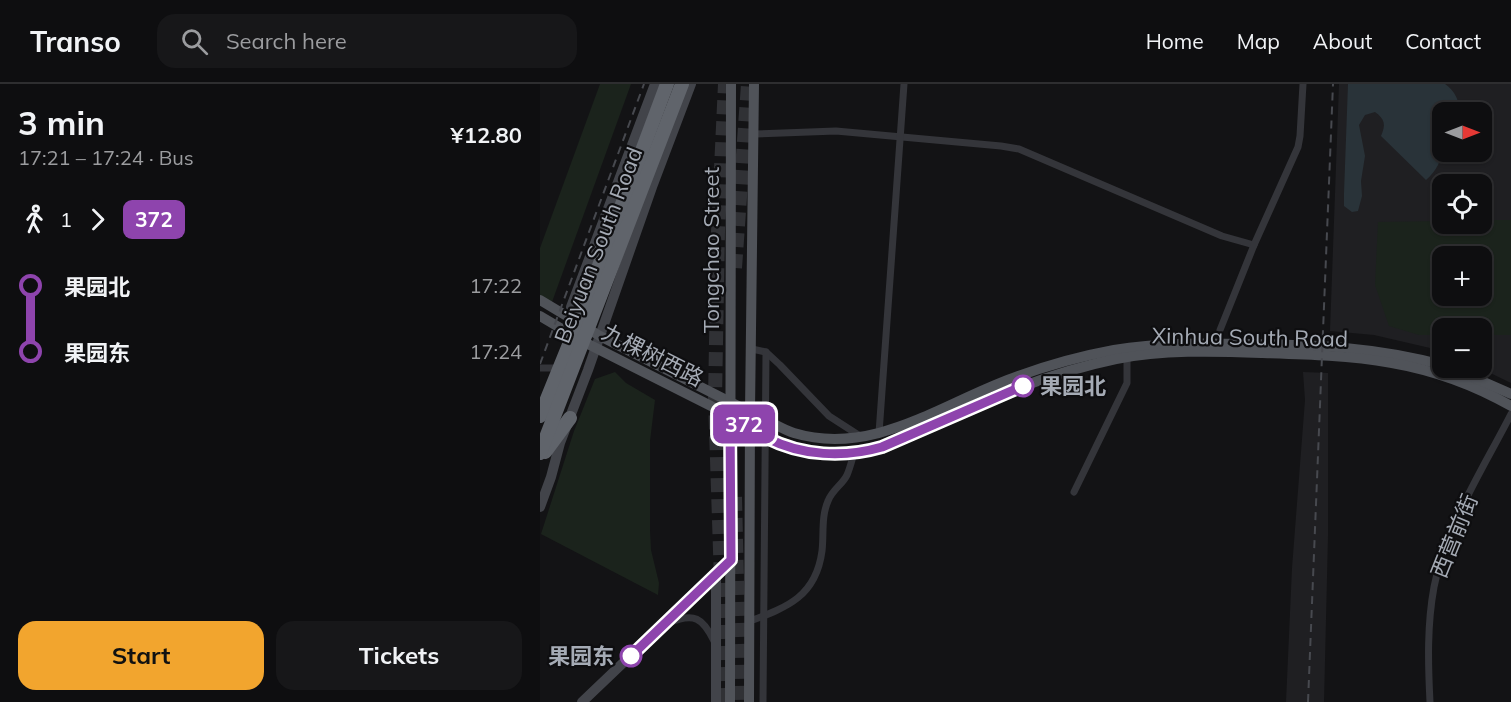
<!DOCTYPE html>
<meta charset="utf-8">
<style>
body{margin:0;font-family:Mulish,"Noto Sans SC",sans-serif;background:#171719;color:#f1f3f6;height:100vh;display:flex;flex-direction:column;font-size:22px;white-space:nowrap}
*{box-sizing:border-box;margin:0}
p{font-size:20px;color:#9b9c9f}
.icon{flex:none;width:33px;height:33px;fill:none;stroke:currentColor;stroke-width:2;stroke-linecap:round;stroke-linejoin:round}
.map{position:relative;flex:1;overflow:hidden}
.sheet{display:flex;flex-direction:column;background:#0e0e10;width:540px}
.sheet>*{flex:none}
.badge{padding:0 12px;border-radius:9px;font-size:21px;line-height:39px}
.needle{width:39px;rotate:90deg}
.controls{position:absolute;left:892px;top:18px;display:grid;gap:12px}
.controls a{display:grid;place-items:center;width:60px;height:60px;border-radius:12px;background:#0e0e10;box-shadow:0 2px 4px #0004,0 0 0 2px #2e2e30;font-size:30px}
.map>.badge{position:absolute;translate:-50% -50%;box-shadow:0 0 0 3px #fff}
.legs{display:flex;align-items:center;gap:9px;height:66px;padding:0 18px;font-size:20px}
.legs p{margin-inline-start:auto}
.overview{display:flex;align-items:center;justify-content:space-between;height:102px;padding:0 18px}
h1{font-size:33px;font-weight:700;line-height:45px}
.cta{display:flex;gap:12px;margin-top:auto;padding:12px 18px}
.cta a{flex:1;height:69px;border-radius:18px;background:#f2a52e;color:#111;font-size:24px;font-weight:700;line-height:69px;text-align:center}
.cta a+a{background:#171719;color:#f1f3f6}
ul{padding:0 18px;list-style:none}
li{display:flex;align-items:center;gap:21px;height:66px;font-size:22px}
li i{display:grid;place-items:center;width:9px;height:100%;margin:0 8px;background:currentColor}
li i::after{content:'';width:15px;height:15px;margin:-8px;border:4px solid;border-radius:50%;background:#0e0e10}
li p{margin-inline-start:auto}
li:first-child i{background:linear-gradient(#0000 50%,currentColor 0)}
li:last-child i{background:linear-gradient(currentColor 50%,#0000 0)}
header{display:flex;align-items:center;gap:36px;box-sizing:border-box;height:84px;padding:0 30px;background:#0e0e10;border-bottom:2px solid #2e2e30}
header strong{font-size:28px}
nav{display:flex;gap:33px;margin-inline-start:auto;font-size:21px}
.search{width:420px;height:54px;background:#171719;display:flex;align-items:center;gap:15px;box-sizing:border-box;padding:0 21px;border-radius:18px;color:#9b9c9f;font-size:22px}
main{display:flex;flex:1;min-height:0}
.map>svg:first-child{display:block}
.built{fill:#1f1f22;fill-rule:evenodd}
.green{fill:#1b231c;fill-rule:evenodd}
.water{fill:#293339}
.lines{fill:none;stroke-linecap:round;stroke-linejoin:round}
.highway-tunnel{stroke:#303135;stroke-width:14;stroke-dasharray:14 7;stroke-linecap:butt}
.street{stroke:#34353a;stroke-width:7}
.secondary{stroke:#42444a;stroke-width:10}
.primary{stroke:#505359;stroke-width:10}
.highway{stroke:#60646b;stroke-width:14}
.rail{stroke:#47494f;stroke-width:2;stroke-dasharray:8 6;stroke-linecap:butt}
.line-1-casing{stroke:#fff;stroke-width:14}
.line-1{stroke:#8e44ad;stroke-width:9}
.stop-1-dot{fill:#fff;stroke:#8e44ad;stroke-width:3}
.labels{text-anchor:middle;stroke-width:4.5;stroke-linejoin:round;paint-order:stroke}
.street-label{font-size:22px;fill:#a5abb5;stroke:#0e0e10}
.stop-label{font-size:22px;font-weight:bold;fill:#a5abb5;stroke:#0e0e10;text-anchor:start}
</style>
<header>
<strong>Transo</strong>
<div class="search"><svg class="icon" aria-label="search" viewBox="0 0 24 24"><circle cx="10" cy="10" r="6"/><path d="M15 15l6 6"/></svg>Search here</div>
<nav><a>Home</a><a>Map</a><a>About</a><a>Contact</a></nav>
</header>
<main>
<section class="sheet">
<div class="overview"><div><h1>3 min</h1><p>17:21 – 17:24 · Bus</p></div><b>¥12.80</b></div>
<div class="legs"><svg class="icon" aria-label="walk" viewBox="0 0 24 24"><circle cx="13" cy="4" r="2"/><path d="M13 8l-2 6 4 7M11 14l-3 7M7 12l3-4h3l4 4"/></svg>1<svg class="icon" aria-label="forward" viewBox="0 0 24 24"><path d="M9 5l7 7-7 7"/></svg><b class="badge" style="background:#8e44ad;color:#fff">372</b></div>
<ul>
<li><i style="color:#8e44ad"></i><b>果园北</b><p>17:22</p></li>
<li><i style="color:#8e44ad"></i><b>果园东</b><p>17:24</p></li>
</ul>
<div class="cta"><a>Start</a><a>Tickets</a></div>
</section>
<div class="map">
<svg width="971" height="618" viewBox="0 0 971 618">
<rect width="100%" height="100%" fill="#131315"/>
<!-- built -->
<g class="built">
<path d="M799,0H971V299L940,284H942V244H903V267L834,251L790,247ZM903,28H942V68H903ZM903,100H942V140H903ZM903,172H942V212H903Z"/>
<path d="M763,288L788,289V452L784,618H746L752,484L765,316Z"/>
</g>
<!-- green -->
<g class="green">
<path d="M60,0H91L12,218L0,212V164Z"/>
<path d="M942,136H971V251H942V244H903V251H879L849,242L835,201L838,138L903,137V140H942ZM903,172H942V212H903Z"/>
<path d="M75,288L86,299L115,316L110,357V446L111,466L119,499L118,511L1,450L34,347L55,295Z"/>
</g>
<!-- water -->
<path class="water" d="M808,0H905C914,6 921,18 918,28H903C903,55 908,77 886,96L841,52C846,41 845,35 835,28L825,31L819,41L825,72L821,97L822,112L818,127L812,128L804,122V109Z"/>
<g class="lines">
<!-- highway-tunnel -->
<g class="highway-tunnel">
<path d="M195,184L208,0"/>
<path d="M195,413L200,618"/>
<path d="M185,618L175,315L178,148L185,0"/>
</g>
<!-- street -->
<g class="street">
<path d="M214,50L296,47L461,62L479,65L682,152L714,161"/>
<path d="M680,246L714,161L758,63L760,52L763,0"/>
<path d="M212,265L226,268L240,281L289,332L320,352"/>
<path d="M0,284H19"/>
<path d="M339,349L364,0"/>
<path d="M534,408L587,299V274"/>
<path d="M210,537C248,523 276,512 282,467C284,450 281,433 288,417C292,406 303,400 307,391C310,384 312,376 314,369"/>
<path d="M129,539C154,528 163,534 174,557"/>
<path d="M223,618L226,268"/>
<path d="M890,618C888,579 887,541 894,503C906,441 943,385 971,330"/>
</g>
<!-- secondary -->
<g class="secondary">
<path d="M37,238L31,223L115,0"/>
<path d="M0,423L11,393L20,359L48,286L112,103L151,0"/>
<path d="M176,490V618"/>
<path d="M42,618L191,476"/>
</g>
<!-- primary -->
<g class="primary">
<path d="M0,216L60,252L226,336C235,340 244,346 254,349C333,373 403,319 473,294C505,282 541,272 574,266C619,258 665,259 710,260C780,261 835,263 903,281"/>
<path d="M0,232L44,258L171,322L225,353L242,360L269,368L281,369H314L342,363C418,329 493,292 576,275C623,266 672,267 721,269C815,272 887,274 971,322"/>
<path d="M912,284L971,310"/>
<path d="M190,618L191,0"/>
<path d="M209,618L210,327L214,0"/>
</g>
<!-- highway -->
<g class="highway">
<path d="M0,332L33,251L127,0"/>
<path d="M5,368L30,334"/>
<path d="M0,369L142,0"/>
</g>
<!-- rail -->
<g class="rail">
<path d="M0,280L104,0"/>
<path d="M768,618L793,0"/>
</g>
</g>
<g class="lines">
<!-- line-1 casing -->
<g class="line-1-casing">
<path id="line-1" d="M91,572L191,476L190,332C202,339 214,347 227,354C262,372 304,374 342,363L483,302"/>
</g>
<!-- line-1 -->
<use href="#line-1" class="line-1"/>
</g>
<!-- markers -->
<g class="stop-1-dot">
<circle cx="483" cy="302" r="10"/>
<circle cx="91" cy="572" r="10"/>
</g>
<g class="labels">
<!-- street labels -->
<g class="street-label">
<text transform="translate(58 161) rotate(-69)" y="8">Beiyuan South Road</text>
<text transform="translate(171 166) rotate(-90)" y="8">Tongchao Street</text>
<text transform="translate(710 253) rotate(1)" y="8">Xinhua South Road</text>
<text transform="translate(113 271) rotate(27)" y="8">九棵树西路</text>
<text transform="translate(914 452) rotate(-68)" y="8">西营前街</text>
</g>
<!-- stop labels -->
<g class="stop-label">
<text x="500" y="310">果园北</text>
<text x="74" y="580" text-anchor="end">果园东</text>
</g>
</g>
</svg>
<div class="controls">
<a><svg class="needle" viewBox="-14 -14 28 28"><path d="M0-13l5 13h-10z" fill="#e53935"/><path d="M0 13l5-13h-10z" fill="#9b9c9f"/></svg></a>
<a><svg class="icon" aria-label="locate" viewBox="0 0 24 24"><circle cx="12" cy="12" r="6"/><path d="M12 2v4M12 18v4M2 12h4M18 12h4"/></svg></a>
<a>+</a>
<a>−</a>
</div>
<b class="badge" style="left:204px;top:340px;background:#8e44ad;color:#fff">372</b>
</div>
</main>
